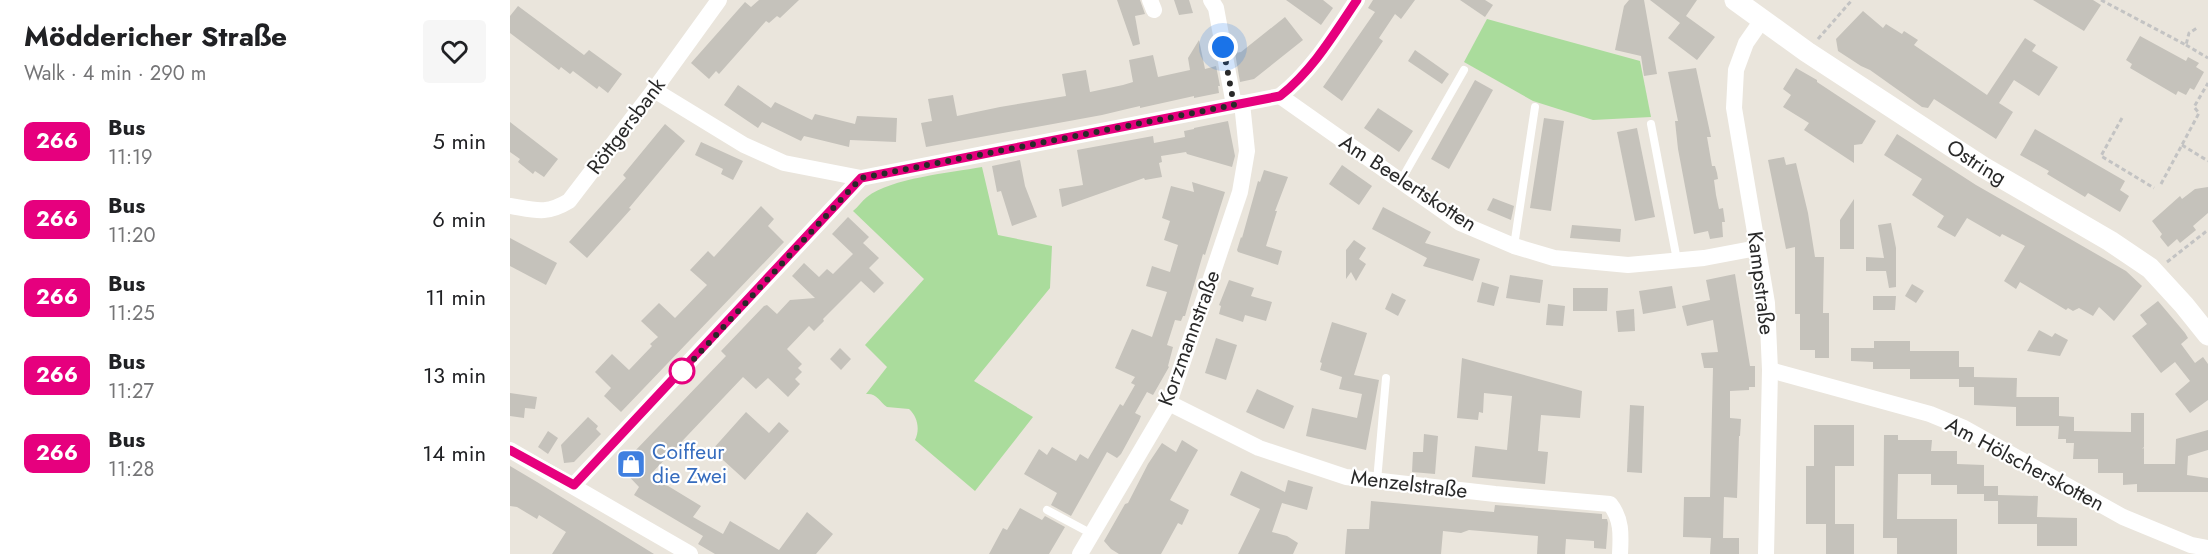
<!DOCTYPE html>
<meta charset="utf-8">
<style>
body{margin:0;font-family:Jost,sans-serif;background:#f6f6f6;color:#202124;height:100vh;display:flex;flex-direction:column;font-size:22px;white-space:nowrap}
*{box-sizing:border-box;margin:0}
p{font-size:20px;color:#757577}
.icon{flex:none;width:33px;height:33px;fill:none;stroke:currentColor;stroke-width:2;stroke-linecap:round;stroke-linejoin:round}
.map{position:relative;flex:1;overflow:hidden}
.details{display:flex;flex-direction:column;background:#fff;width:510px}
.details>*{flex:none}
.badge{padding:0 12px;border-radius:9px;font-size:21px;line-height:39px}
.you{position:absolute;width:30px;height:30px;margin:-15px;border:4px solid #fff;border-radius:50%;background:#1a73e8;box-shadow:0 0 0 9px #1a73e833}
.map>.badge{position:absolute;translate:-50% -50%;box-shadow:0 0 0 3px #fff}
.round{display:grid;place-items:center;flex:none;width:63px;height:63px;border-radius:6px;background:#f6f6f6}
.overview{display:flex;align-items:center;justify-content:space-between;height:102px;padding:0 24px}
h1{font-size:28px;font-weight:700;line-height:45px}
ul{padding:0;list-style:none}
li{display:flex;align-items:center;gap:18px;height:78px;padding:0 24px}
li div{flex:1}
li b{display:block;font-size:22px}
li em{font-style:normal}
li .badge{min-width:66px;font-weight:700;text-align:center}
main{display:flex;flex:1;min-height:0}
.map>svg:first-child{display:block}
.green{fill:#aadc9c}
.building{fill:#c5c2bb}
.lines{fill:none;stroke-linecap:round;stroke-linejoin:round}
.path{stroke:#c3c3c3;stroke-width:3;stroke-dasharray:4.5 3;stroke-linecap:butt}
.service{stroke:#fff;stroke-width:8}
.minor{stroke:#fff;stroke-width:16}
.tertiary{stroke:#fff;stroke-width:21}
.line-casing{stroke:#fff;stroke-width:14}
.line{stroke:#e6007e;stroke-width:9}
.walk{stroke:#292929;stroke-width:6;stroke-dasharray:0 10.8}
.stop-dot{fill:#fff;stroke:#e6007e;stroke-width:3}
.labels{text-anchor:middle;stroke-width:4.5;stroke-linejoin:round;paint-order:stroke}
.street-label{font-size:21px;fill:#292929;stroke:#fff}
.shop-label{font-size:21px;fill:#366cbe;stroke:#fff;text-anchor:start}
</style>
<main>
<section class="details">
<div class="overview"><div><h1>Möddericher Straße</h1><p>Walk · 4 min · 290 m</p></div><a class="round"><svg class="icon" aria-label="heart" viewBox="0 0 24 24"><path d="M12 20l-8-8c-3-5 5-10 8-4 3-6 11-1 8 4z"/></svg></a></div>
<ul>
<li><span class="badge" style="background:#e6007e;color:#fff">266</span><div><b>Bus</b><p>11:19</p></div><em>5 min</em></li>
<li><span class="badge" style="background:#e6007e;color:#fff">266</span><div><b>Bus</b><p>11:20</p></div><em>6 min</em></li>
<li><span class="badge" style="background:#e6007e;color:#fff">266</span><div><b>Bus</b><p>11:25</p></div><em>11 min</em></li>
<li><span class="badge" style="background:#e6007e;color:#fff">266</span><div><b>Bus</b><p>11:27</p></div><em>13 min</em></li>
<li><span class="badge" style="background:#e6007e;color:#fff">266</span><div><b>Bus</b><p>11:28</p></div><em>14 min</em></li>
</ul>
</section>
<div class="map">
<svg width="1698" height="554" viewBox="0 0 1698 554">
<rect width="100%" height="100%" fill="#eae5dc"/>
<!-- green -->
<g class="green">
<path d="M977,19L1130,61L1141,117L1083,120L1023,101L954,62Z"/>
<path d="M472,167L488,235L542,246L540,288L464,381L523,417L465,491L405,440C410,430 408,417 399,409L377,407C369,401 367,393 356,394L377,367L355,345L414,279L343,211C348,207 352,201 357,197C381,178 440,173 472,167Z"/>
</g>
<!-- building -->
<g class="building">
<path d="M249,0H289L270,18L267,16L259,23L256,21L209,74L206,71L199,79L181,63L235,2L241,7Z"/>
<path d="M607,0H630L635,14L625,16L630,44L623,46Z"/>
<path d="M664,0H679L683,13L669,15Z"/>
<path d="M776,0H813L823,8L811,25Z"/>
<path d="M863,0H905L891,19L885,14L869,38L873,41L832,101L813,87L865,12L858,8Z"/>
<path d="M950,0H975L983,5L975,17Z"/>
<path d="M1119,0H1134L1147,74L1134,76L1131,56L1105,50L1114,6Z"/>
<path d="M1140,0H1187L1176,16L1205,37L1187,60L1158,38L1170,23Z"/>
<path d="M1523,0H1583L1591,5L1574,31Z"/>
<path d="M8,6L74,55L79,50L112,74L98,93L89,86L87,89L63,71L60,74L51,67L49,70L0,33V16Z"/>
<path d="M1353,11L1373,28L1376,24L1392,34L1394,31L1408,40L1404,45L1477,95L1515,38L1526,45L1522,51L1548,67L1529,96L1504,80L1489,103L1503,112L1486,139L1424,99L1418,108L1412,107L1360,70L1351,66L1328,51L1326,39Z"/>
<path d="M775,17L793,40L744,79L730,82L725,53L731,52Z"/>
<path d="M1630,36L1676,61L1678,57L1689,63L1686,67L1694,72L1684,90L1680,88L1676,95L1668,91L1666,95L1620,68L1622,64L1616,60Z"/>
<path d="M689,40L695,69L706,66L710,86H708L709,93L684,98V96L630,108V106L617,109L592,115L416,147L411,123L422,121L418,99L443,95L447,116L490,107L556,96L552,74L576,70L580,92L613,85L623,82L619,60L643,55L648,77L680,70L678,58Z"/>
<path d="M905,50L939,74L932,84L898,61Z"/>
<path d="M1186,68L1201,137H1197L1202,166H1205L1207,173L1208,179L1204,180L1206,195L1209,209L1213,208L1215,222H1212L1213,237L1200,239L1198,231L1184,234L1168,149L1165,121H1168L1158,72Z"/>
<path d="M1286,68L1307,80V82L1366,121L1352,144L1344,145V163L1294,130L1299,123L1273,107L1281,95L1273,89Z"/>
<path d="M965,80L983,90L939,169L921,159Z"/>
<path d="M228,85L261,108L265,102L302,120L305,114L345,124L347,116L387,118L386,142L340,140L339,147L294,136L291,141L252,122L248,128L214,105Z"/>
<path d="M868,108L903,131L889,152L854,128Z"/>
<path d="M1034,118L1054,121L1041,211L1020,208Z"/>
<path d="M718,121L725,156L722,167L677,154L676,152L651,156L652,162L649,163L652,177L635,180L634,178L552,207L549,189L573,185L567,150L643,136L644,143L675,137L674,131L684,129V128Z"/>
<path d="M0,122L48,159L34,177L25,171L23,174L8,162L10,159L0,152Z"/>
<path d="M155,124L175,141L119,208L121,209L77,258L59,242L116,178L113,175Z"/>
<path d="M1127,128L1145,217L1125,221L1107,132Z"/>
<path d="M1525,129L1615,181L1610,190L1619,196L1610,212L1578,193L1575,197L1537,174L1539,171L1510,155Z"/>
<path d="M1387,134L1466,185L1616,271L1632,286L1604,321L1589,307L1583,316L1569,308L1563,311L1558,308L1556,310L1510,282L1506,289L1494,281L1515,246L1492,234L1490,237L1457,218L1445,237L1427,227L1434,216L1402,195L1412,179L1374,155Z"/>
<path d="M191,142L233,161L223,180L211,174L213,169L185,155Z"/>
<path d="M1274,157L1276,165L1286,163L1298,213L1305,257H1314L1313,313H1319V358H1305V350H1290V314H1285V247L1276,249L1258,160Z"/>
<path d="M510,160L515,186L527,217L502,226L491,191L487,192L482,166Z"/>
<path d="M832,165L862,186L849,205L819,184Z"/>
<path d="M754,170L778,177L765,211H767L756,246L772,251L768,265L728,252L727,250L731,237L732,238L748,181L750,182Z"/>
<path d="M682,182L715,192L695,255L693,254L675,316H673L671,321L665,320L657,345L663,347L658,366L659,367L643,395L637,392L625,413L631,416L629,421L611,454L607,458L597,452L561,516L541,505L547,493L514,474L529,449L537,455L542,447L566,461L570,454L578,459L610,404L613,406L625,385L621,383L625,377L605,368L622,329L642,337L657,292L636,286L642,266L660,272L668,245L654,240L660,221L652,218L661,186L684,192Z"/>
<path d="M1698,187V213L1683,226L1686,230L1670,243L1667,239L1658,247L1650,237L1652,234L1642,221L1670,196L1672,199L1685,189Z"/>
<path d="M983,198L1004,206L1001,220L977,210Z"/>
<path d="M1344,199V249H1330V220Z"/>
<path d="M251,206L264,219L258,226L274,242L111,412L94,396L101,388L85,372L102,354L119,370L142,346L140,344L148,337L131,321L149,303L165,318L197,285L180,270L198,251L204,257Z"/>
<path d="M873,207L921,232L915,243L970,259L963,281L913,266L917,258L862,229Z"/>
<path d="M338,217L359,237L353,243L369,258L359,268L374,283L364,293L351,281L313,319L314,321L304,331L299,326L277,349L292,364L288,368L292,372L285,379L290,384L278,397L258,378L246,389L233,377L140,475L191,506L183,517L213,534L220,521L269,550L297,512L323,534L306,554H205L188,544L193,536L124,495L129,487L111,468L126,453L124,452L216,356L211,351L254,306L257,305L267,314L280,300L305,298L282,276L294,263L309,277L317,269L323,274L343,254L322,234Z"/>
<path d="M1381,223L1386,248V287L1379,288L1376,271H1356V257L1374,258L1368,225Z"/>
<path d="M1062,225L1111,229L1110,242L1060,238Z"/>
<path d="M0,238L47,263L36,285L0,266Z"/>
<path d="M844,240L856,248L849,259L856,264L846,281L841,272L836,279V250Z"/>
<path d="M1225,274L1240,366H1245V387H1239V390L1220,391V418L1231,419L1230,436H1229L1227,498L1214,497L1213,538H1229V554H1200L1201,538L1173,537L1174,497H1200L1203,368H1194L1191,353L1208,352L1203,320L1177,326L1172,306L1200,300L1196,280Z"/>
<path d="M1000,275L1033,280L1030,303L996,298Z"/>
<path d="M719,280L744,288L741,296L762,302L756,321L735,315L733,322L709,314L711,306L709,305Z"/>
<path d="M972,282L989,287L984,306L967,302Z"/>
<path d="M1402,284L1414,291L1406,303L1395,296Z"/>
<path d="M1162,286L1166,308L1133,314L1129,291Z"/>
<path d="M1063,288H1098L1097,311H1063Z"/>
<path d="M882,293L896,300L888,316L875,309Z"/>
<path d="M1363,296H1386L1385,310H1363Z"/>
<path d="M1648,301L1675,333L1678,338L1671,344L1685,363L1693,357L1698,364V400L1680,413L1665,394L1680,381L1665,362L1651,373L1622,336L1637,324L1630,315Z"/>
<path d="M1038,304L1055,306L1053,326L1036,325Z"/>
<path d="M1124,309L1125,331L1108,332L1106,311Z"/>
<path d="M822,322L857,333L844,375L869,380L856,450L796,436L802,408L847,418L852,394L829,389L832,377L810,370L812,363L810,362Z"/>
<path d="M1529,330L1542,337L1545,333L1558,340L1550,356L1517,351Z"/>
<path d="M706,338L727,345L716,380L695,373Z"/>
<path d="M1364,341H1400V351H1449V367H1464V387H1449V379H1400V369H1363V362L1341,361V348H1364Z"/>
<path d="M330,348L341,359L331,370L320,359Z"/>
<path d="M952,358L1072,391L1070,418L1031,415L1028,451L1038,452L1035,484L962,477L965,446L997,450L1002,396L974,393L973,413L969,412L968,420L947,418Z"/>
<path d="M1464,377L1507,378L1506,407L1464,405Z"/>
<path d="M747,389L784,406L774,429L736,412Z"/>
<path d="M0,393L27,397L25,409L15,408L14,418L0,416Z"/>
<path d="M1506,397H1549V425V416L1564,417V431L1621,432V413H1634V447L1632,449L1634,448V464H1665L1666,439L1698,430V450L1678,456L1677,475L1698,478V492H1627V484L1613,485V473H1588V459H1563L1564,443H1556V439H1548L1549,426H1506Z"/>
<path d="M1120,405L1134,406L1132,473L1117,472Z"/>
<path d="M236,412L259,433L269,422L279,431L235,480L202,450Z"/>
<path d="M78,417L88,426L86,429L91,434L64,462L54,463L51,445Z"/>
<path d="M1304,425H1344V466H1325V524H1296V466H1304Z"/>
<path d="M38,431L48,438L38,454L28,447Z"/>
<path d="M914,434L928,436L925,474L902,472L903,452H913Z"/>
<path d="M1374,435H1388V440H1422L1421,451H1447V464L1474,465V494H1447V485H1421V474H1388L1387,519H1447V554H1387V538H1373Z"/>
<path d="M672,440L688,450L660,500L679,510L672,525L668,523L651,554H609L601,549L594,541L615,504L618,503L638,464L652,443L666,452Z"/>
<path d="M0,466L27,482L144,554H42L56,532L29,515L27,519L7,507L0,506Z"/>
<path d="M731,471L775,492L778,480L803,487L797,510L772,503L762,532L777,536L788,543L783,554H728L750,509L720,495Z"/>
<path d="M1474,486H1488V495L1528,496L1527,517L1567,518V546H1527V524H1488V501H1474Z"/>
<path d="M861,501L984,512L985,505L1092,514V519H1097L1098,523L1096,549L1084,548V541L1056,539L1055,554H1027L1028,536L959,530L951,533L933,531L931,554H835L837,529H859Z"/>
<path d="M510,508L532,520L535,516L555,527L539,554H479L493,528L497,530Z"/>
<rect x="1316" y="524" width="28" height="30"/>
</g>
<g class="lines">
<!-- path -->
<g class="path">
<path d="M1591,0L1676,45L1679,33L1687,28"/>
<path d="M1308,39L1342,0"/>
<path d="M1676,45L1698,58"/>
<path d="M1612,118L1591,156L1644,188"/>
<path d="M1672,145L1698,161"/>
<path d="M1651,184L1689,113L1684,107L1698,83"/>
<path d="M1657,262L1698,230"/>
</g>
<!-- service -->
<g class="service">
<path d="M1141,124L1167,260"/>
<path d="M890,182L954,70"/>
<path d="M1004,246L1025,107"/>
<path d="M867,481L876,378"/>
<path d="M537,510L582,534"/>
</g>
<!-- minor -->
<g class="minor">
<path d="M640,0L644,10"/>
<path d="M701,0L706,8L724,105"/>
<path d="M1252,20L1236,43L1226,70L1224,108L1257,303L1260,370L1256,554"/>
<path d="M144,90L234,145L274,163L351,178"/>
<path d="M770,96L950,223L1004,246L1044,258L1118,265L1194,258L1247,248"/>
<path d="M0,206C25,210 36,215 59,201L144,90L209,0"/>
<path d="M1260,370L1420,414L1454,428L1613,517L1681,545L1698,548"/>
<path d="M659,403L749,448L836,477L985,494L1100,504C1112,519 1111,535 1110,554"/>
<path d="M0,450L180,554"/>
<path d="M64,485L351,178L770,96C803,70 824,34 847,0"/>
<path d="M570,554L659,403L730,192L737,151L732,103"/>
</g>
<!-- tertiary -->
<path class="tertiary" id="s1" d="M1225,0L1297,52L1473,167L1600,241L1640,268L1674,305L1698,335"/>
</g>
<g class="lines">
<!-- line casing -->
<g class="line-casing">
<path id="line" d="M0,450L64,485L351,178L770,96C803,70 824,34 847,0"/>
</g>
<!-- line -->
<use href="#line" class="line"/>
<!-- walk -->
<path class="walk" d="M172,371L171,373L351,178L724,105L713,47"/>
</g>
<!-- icons -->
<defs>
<g id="shop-square" transform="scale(1.5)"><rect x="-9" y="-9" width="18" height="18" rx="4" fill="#3f7fe0" stroke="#fff"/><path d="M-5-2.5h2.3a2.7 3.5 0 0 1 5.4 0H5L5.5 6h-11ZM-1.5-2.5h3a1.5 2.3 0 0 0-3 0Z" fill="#fff"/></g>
</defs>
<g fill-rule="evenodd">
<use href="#shop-square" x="121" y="464"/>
</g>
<!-- markers -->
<circle class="stop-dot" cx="172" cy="371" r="12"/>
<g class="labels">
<!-- street labels -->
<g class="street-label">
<text transform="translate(116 126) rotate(-53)" y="7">Röttgersbank</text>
<text dy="7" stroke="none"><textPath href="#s1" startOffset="291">Ostring</textPath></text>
<text transform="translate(898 183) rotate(33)" y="7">Am Beelertskotten</text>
<text transform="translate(1251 283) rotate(83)" y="7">Kampstraße</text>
<text transform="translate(679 338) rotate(-70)" y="7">Korzmannstraße</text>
<text transform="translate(1515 464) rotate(28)" y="7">Am Hölscherskotten</text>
<text transform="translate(899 484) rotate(7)" y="7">Menzelstraße</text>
</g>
<!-- shop labels -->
<g class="shop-label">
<text x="142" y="459">Coiffeur<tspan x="142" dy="24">die Zwei</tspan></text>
</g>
</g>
</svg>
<div class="you" style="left:713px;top:47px"></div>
</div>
</main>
